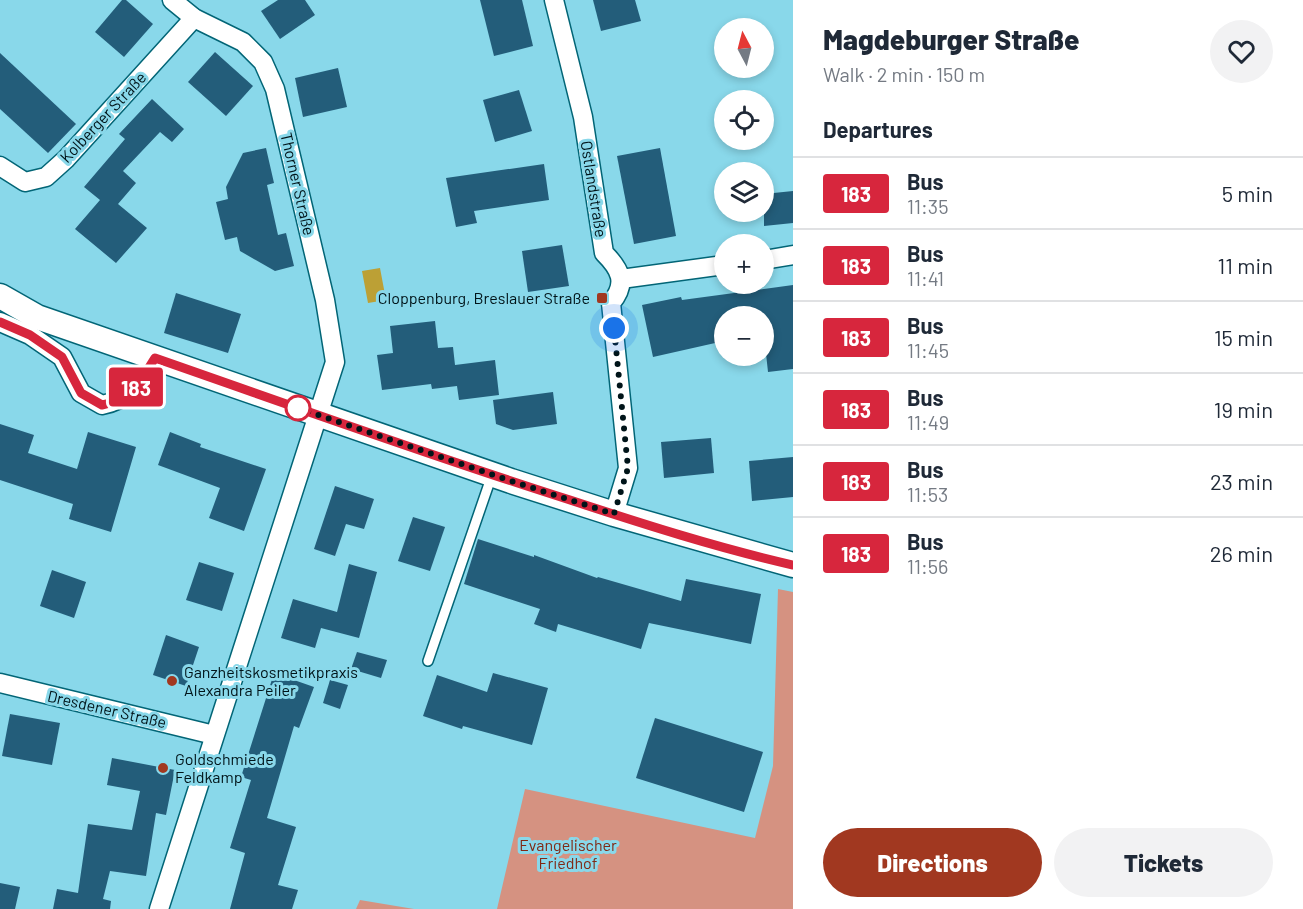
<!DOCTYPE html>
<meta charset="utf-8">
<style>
body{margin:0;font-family:Barlow,sans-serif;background:#f2f2f3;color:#1f2937;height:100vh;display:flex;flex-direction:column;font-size:22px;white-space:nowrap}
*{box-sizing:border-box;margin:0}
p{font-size:20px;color:#747a83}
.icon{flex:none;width:33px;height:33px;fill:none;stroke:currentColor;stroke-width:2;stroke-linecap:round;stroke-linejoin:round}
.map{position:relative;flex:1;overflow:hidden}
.details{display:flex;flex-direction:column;background:#fff;width:510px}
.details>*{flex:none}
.badge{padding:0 12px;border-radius:4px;font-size:21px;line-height:39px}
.needle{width:39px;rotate:353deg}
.buttons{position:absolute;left:714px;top:18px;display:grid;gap:12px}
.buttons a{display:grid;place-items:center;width:60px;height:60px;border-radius:50%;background:#fff;box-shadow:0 3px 9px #0003;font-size:30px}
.you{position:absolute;width:30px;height:30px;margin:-15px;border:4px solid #fff;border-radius:50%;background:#1a73e8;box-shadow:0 0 0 9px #1a73e833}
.map>.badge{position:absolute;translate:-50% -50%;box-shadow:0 0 0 3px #fff}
h2{padding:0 30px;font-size:22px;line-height:54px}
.round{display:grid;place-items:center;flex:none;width:63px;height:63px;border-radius:32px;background:#f2f2f3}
.overview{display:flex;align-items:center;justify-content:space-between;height:102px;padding:0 30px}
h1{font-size:28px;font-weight:800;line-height:45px}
.button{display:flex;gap:12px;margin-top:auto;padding:12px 30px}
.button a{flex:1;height:69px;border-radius:36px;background:#a13820;color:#fff;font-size:24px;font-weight:800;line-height:69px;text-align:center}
.button a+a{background:#f2f2f3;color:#1f2937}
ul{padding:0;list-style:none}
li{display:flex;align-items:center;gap:18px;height:72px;padding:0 30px;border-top:2px solid #e0e1e3}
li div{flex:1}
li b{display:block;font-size:22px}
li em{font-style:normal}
li .badge{min-width:66px;font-weight:700;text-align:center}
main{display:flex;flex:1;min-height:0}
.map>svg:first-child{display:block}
.green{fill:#d59281}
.water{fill:#bca035}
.building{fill:#235d7a}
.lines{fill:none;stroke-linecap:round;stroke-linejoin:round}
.service-casing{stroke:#026576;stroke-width:12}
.minor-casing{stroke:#026576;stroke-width:21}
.tertiary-casing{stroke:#026576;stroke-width:27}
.service{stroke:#fff;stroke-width:9}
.minor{stroke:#fff;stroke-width:18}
.tertiary{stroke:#fff;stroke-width:24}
.line-casing{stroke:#fff;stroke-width:14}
.line{stroke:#d7263d;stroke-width:9}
.walk{stroke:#001419;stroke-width:6;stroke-dasharray:0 10.8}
.poi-dot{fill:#a13820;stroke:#89d8ea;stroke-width:2}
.stop-dot{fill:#fff;stroke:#d7263d;stroke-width:3}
.labels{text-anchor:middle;stroke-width:6;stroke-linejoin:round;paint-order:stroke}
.street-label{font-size:16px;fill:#001419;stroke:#89d8ea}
.poi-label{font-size:16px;fill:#001419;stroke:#89d8ea;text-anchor:start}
.park-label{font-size:16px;fill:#802814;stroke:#89d8ea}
</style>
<main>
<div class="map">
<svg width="793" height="909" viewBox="0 0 793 909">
<rect width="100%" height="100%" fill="#89d8ea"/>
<!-- green -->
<g class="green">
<path d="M778,589L793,592V909H497L525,789L755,838L773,766Z"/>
<path d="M360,900L414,909H356Z"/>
</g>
<!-- water -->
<path class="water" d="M380,268L386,300L368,303L362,271Z"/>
<!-- building -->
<g class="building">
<path d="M122,0H126L153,24L124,57L95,32Z"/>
<path d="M278,0H305L315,15L280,39L261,11Z"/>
<path d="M480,0H522L533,46L494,56Z"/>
<path d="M593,0H635L641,21L601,31Z"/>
<path d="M215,52L253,86L226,116L188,82Z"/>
<path d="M0,53L76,124L48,153L0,109Z"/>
<path d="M338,68L347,107L303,117L295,78Z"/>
<path d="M519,90L532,131L495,142L483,100Z"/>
<path d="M152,99L184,129L172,142L160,132L123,171L136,183L118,204L147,228L116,263L75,229L100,200L84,187L125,139L119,134Z"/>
<path d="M266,148L274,183L267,185L278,235L286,233L294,266L275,271L240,251L237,237L225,240L216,202L228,199L226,187L243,153Z"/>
<path d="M660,148L676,236L634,244L617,156Z"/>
<path d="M544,164L549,200L474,211L477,223L456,227L446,178Z"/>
<path d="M793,191V223L764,226V194Z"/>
<path d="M562,245L569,286L528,292L522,251Z"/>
<path d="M793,285V369L768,372L764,335V316H724V341L653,357L642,305L681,297L682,300Z"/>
<path d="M176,293L241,314L228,353L164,333Z"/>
<path d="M435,321L438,348L453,347L455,365L495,360L499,395L459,400L457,386L432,389L431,384L382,390L377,355L393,353L390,326Z"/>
<path d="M553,392L557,424L513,430L496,424L493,400Z"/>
<path d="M0,424L34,435L28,453L77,469L88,432L136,447L111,532L69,519L73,504L0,480Z"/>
<path d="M170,432L201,444L200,447L266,469L244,531L209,518L220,488L158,465Z"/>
<path d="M711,438L714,473L664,478L661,442Z"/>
<path d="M793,457V497L752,501L749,461Z"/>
<path d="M335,486L374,499L364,529L346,524L335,556L314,549Z"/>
<path d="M413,517L445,527L430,571L398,561Z"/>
<path d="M478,539L534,557V555L597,578L598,577L681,601L686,579L761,594L751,644L649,623L641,649L558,624L556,632L534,624L540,609L464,584Z"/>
<path d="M199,562L234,573L222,611L186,600Z"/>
<path d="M349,564L377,572L359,638L321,628L315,648L281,638L293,599L337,612Z"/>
<path d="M52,570L86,582L74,618L40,606Z"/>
<path d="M166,635L199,647L186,686L153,675Z"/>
<path d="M357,652L387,660L381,678L351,669Z"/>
<path d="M274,673L314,687L299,728L294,726L267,818L296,827L278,885L298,890L292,909H230L245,853L230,848L251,780L241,777Z"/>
<path d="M493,673L548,688L532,745L463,726L462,729L423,716L437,675L487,692Z"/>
<path d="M330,680L348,685L340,709L323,703Z"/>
<path d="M10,714L60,723L52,765L2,756Z"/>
<path d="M655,718L763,752L744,812L636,778Z"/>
<path d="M112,758L175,770L166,815L156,813L146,876L110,871L103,899L111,901L110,909H53L57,889L78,893L88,824L132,830L140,791L107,785Z"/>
<path d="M0,883L20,887L15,909H0Z"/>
</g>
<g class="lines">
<!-- service casing -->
<g class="service-casing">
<path id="service" d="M428,661L492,475"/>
</g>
<!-- minor casing -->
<g class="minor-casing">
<g id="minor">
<path d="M554,0L583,117L604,253C620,269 628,283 611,303L628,468L614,514"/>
<path d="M0,166L25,182L46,177L66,159L194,18"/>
<path d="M764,260L793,255"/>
<path d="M621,279L724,265"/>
<path d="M0,322L30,335L62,357L81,393L102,405C131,399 140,382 155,358"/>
<path d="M0,683L214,735"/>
<path d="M159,909L335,362L325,300L275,89L263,62L243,42L194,18L172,0"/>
</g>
</g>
<!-- tertiary casing -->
<g class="tertiary-casing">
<path id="tertiary" d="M0,296L37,317L511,481L614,514L793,565"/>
</g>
<!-- service -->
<use href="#service" class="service"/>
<!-- minor -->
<use href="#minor" class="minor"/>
<!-- tertiary -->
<use href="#tertiary" class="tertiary"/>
</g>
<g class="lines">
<!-- line casing -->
<g class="line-casing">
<path id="line" d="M0,322L30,335L62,357L81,393L102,405C132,399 139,383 155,358C293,406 431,456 570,500C643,524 718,548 793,565"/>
</g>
<!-- line -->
<use href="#line" class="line"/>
<!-- walk -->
<path class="walk" d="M298,408L511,481L614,514L628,468L614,328"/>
</g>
<!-- markers -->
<g class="poi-dot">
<rect x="596" y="292" width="12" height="12" rx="3"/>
<circle cx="172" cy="681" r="6"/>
<circle cx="163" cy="768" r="6"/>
</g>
<circle class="stop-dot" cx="298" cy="408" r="12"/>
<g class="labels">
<!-- street labels -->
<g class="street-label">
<text transform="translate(103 117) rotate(-47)" y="6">Kolberger Straße</text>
<text transform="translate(298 184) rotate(77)" y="6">Thorner Straße</text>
<text transform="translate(594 189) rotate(81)" y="6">Ostlandstraße</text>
<text transform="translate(107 709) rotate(13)" y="6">Dresdener Straße</text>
</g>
<!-- poi labels -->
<g class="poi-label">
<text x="590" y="304" text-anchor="end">Cloppenburg, Breslauer Straße</text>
<text x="184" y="678">Ganzheitskosmetikpraxis<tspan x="184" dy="18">Alexandra Peiler</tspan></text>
<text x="175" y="765">Goldschmiede<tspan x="175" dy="18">Feldkamp</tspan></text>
</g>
<!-- park labels -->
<g class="park-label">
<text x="568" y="851">Evangelischer<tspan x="568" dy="18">Friedhof</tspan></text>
</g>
</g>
</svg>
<div class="buttons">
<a><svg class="needle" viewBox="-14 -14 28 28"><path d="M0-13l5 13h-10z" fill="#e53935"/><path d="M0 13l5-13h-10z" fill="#747a83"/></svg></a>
<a><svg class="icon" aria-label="locate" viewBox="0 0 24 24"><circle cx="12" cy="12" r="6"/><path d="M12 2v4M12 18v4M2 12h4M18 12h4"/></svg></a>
<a><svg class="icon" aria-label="layers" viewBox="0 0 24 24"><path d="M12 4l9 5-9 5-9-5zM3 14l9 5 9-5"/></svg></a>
<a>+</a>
<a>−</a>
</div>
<div class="you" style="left:614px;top:328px"></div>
<b class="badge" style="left:136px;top:387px;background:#d7263d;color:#fff">183</b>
</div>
<section class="details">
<div class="overview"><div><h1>Magdeburger Straße</h1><p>Walk · 2 min · 150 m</p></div><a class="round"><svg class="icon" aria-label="heart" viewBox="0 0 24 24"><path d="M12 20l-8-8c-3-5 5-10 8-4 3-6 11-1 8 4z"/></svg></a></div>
<h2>Departures</h2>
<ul>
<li><span class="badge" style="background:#d7263d;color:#fff">183</span><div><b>Bus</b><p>11:35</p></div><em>5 min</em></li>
<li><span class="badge" style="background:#d7263d;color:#fff">183</span><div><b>Bus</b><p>11:41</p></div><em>11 min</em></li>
<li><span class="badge" style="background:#d7263d;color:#fff">183</span><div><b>Bus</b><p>11:45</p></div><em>15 min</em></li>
<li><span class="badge" style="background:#d7263d;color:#fff">183</span><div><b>Bus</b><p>11:49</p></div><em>19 min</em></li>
<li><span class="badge" style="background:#d7263d;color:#fff">183</span><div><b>Bus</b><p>11:53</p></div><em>23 min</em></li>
<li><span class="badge" style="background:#d7263d;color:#fff">183</span><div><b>Bus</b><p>11:56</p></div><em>26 min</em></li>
</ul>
<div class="button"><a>Directions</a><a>Tickets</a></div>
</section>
</main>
